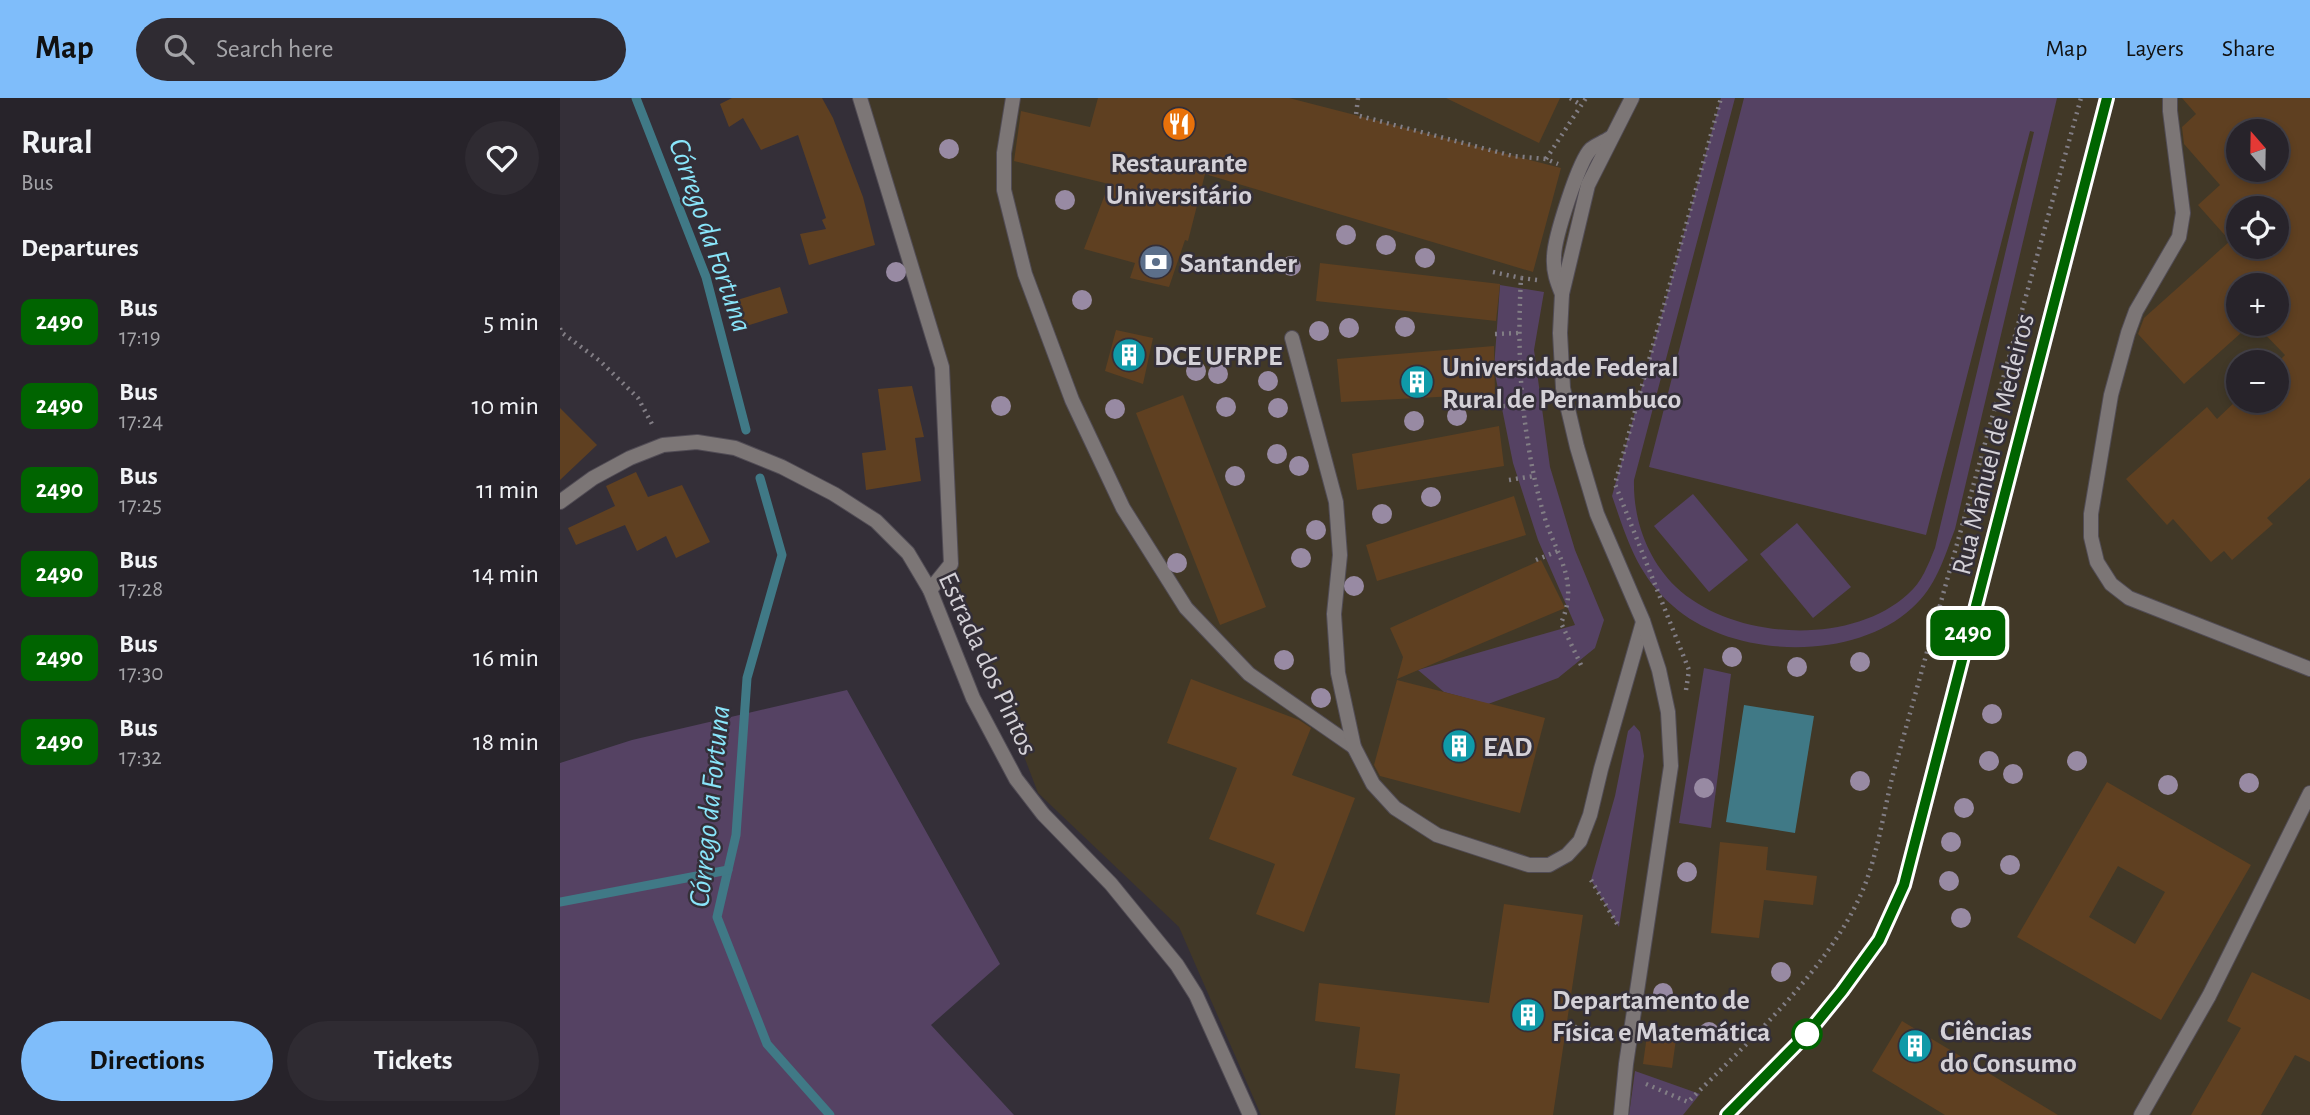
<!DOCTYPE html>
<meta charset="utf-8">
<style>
body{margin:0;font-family:"Alegreya Sans",sans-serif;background:#2f2b32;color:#f1f3f6;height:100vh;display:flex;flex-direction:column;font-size:26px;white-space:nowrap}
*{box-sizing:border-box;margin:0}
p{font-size:23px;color:#a4a4a8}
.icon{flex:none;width:38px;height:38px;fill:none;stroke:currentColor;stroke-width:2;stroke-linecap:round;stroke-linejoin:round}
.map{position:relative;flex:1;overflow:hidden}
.side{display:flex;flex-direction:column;background:#27232a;width:560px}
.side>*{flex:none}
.badge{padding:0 14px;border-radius:10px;font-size:24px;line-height:46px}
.needle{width:46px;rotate:340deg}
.tools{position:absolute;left:1666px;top:21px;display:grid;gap:14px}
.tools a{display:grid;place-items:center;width:63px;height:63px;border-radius:50%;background:#27232a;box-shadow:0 4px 10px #0003,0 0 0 2px #434047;font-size:35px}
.map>.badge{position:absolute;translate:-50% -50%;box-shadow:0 0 0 4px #fff}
h2{padding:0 21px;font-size:26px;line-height:63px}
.round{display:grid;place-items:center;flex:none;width:74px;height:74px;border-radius:37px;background:#2f2b32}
.overview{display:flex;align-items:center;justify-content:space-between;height:119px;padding:0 21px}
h1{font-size:33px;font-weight:700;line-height:52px}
.button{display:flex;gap:14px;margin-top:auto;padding:14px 21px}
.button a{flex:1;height:80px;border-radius:42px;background:#7fbdfa;color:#111;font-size:28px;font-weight:700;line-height:80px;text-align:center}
.button a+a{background:#2f2b32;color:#f1f3f6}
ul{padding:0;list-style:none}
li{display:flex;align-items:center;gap:21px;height:84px;padding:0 21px}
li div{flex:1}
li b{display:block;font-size:26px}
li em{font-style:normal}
li .badge{min-width:77px;font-weight:700;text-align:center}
header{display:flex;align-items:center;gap:42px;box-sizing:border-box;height:98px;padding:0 35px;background:#7fbdfa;color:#111}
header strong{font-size:33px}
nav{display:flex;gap:38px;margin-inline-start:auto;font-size:24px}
.search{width:490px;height:63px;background:#2f2b32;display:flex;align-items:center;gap:18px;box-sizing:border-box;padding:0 24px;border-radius:38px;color:#a4a4a8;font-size:26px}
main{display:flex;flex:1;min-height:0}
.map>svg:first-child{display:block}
.education{fill:#413827;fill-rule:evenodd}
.green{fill:#554263}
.water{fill:#407986}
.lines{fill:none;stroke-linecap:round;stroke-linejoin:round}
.stream{stroke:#407986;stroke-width:9}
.building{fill:#5f4021;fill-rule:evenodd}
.service-casing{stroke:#514c55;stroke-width:16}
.minor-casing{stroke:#514c55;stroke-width:16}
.tertiary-casing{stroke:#514c55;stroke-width:16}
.secondary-casing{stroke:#514c55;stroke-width:16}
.path{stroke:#827e85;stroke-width:4.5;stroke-dasharray:2 5;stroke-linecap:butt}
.service{stroke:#7c7676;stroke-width:14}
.minor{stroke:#7c7676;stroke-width:14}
.tertiary{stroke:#7c7676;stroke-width:14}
.secondary{stroke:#a69d9d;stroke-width:14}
.tree{fill:#988aa3}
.line-casing{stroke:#fff;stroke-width:16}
.line{stroke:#006400;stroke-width:10}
.stop-dot{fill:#fff;stroke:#006400;stroke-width:3.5}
.labels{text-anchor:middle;stroke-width:5;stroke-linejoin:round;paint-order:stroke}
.poi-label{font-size:28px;font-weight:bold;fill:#d4d1d7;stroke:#342f38;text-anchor:start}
.street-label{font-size:28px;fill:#d4d1d7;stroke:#342f38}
.water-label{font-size:30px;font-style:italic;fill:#89e5fa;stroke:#342f38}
</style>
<header>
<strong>Map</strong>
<div class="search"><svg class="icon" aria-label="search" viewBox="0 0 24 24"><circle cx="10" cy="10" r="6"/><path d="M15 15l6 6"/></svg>Search here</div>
<nav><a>Map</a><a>Layers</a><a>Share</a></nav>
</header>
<main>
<section class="side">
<div class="overview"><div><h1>Rural</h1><p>Bus</p></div><a class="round"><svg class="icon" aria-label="heart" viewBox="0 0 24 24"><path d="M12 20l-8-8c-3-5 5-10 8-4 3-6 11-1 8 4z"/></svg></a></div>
<h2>Departures</h2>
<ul>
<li><span class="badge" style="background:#006400;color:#fff">2490</span><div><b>Bus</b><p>17:19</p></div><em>5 min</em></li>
<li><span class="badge" style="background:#006400;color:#fff">2490</span><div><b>Bus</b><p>17:24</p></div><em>10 min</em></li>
<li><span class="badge" style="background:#006400;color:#fff">2490</span><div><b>Bus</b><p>17:25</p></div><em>11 min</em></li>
<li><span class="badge" style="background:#006400;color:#fff">2490</span><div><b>Bus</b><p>17:28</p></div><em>14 min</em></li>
<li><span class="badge" style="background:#006400;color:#fff">2490</span><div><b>Bus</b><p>17:30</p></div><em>16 min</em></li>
<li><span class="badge" style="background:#006400;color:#fff">2490</span><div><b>Bus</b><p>17:32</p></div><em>18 min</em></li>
</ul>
<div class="button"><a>Directions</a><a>Tickets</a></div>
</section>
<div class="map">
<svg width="1750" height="1017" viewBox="0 0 1750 1017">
<rect width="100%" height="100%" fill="#342f38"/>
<!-- education -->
<path class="education" d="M300,0H1750V1017H701L619,829L478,695L391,466L382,269ZM1678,33H1717V72H1678ZM1678,110H1717V149H1678ZM1678,187H1717V226H1678ZM1678,264H1717V303H1678Z"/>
<!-- green -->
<g class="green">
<path d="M1161,0H1175L1074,382C1073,421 1087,461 1116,489C1172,542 1290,549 1348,496C1362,484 1368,467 1375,450L1474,34L1470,33L1366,437L1089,369L1184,0H1497L1395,431C1384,460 1376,489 1352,510C1294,564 1172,561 1113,508C1077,477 1067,441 1052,398Z"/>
<path d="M940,187L984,194L974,252L990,369L1015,452L1044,522L1035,550L998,580L928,606L884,594L858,572L1015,527L978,442L953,365L934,271Z"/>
<path d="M1133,396L1188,462L1149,494L1094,428Z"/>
<path d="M1237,425L1291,489L1253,520L1200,456Z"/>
<path d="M1144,570L1171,576L1151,730L1119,725Z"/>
<path d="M287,592L440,866L371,927L454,1017H0V665L72,642Z"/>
<path d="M1074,627L1080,634L1084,658L1059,829L1031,782L1055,698L1068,633Z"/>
<path d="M1075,973L1140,996L1123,1017H1069Z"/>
</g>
<!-- water -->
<path class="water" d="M1184,607L1254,618L1235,735L1166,724Z"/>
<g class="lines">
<!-- stream -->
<g class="stream">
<path d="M76,0L146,179L186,332"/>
<path d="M200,380L222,457L187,580L176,737L157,819L207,946L270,1017"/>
<path d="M0,804L168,772"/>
</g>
</g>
<!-- building -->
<g class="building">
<path d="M172,0H262L273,20L303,99L315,147L249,167L240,136L266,131L262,122L266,120L238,37L201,52L183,20L169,29L160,6Z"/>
<path d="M538,0H729L1001,70L973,174L645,76L628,143L625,142L609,189L570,180L575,165L524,151L549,86L454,63L461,13L530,29Z"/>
<path d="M886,0H1000L979,45Z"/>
<path d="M1622,0H1750V380L1707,420L1713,426L1672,462L1664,453L1651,464L1613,421L1607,427L1566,381L1647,309L1657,321L1678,301V303H1717V265L1725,257L1695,226H1717V187H1678V226H1691L1624,286L1578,236L1584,220L1670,143L1638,107L1660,87L1624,46L1622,29L1636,16ZM1678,33H1717V72H1678ZM1678,110H1717V149H1678Z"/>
<path d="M760,165L940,186L936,223L756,203Z"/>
<path d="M220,189L228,215L183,229L174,203Z"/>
<path d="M556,232L593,240L583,286L545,273Z"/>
<path d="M934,248L935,296L781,304L777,261Z"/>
<path d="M352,288L364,339L355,340L361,383L306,392L302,355L326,352L318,291Z"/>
<path d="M623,297L706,509L660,527L576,315Z"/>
<path d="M0,310L37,347L0,382Z"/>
<path d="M939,328L944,368L797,392L792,356Z"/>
<path d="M76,374L88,399L122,387L150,444L116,460L106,438L77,453L65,427L16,447L8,430L55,408L46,388Z"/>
<path d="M954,398L966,437L817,483L806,447Z"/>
<path d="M981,462L1005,510L837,581L843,559L830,530Z"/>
<path d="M631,581L739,622L751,630L732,677L795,700L744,834L696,816L715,766L649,741L677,670L607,645Z"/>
<path d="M837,582L985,620L960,715L820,678L814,667Z"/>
<path d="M1547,684L1691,767L1601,922L1457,839ZM1558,768L1605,794L1575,846L1529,819Z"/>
<path d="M1160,744L1208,749L1206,772L1257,778L1253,807L1204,802L1199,840L1151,835Z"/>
<path d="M944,806L1023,817L993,1017H835L840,976L795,970L800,929L755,923L759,885L929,905Z"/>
<path d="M1692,874L1750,902V964L1735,957L1701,1017H1631L1681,930L1667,923Z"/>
<path d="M1342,923L1498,1017H1385L1312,973Z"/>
<path d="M1087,937L1116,941L1112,970L1083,966Z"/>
</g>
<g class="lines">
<!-- service casing -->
<g class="service-casing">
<g id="service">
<path d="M453,0L444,55V92L465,176L512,302L563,410L626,510L689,576L794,649"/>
<path d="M1610,0V13L1623,115L1619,139L1576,213L1568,235L1551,297L1531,416V439L1537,464L1551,486L1569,500L1750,571"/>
<path d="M1002,196C997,184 993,173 994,159C994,141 1019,62 1031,51C1036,47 1044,44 1050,40"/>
<path d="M732,240L776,404L780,457L774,516L778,575L794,649L813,686L835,710L877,737L969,767H989L1007,757L1020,743L1030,717L1041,671L1083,524"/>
<path d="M1061,1017L1066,966L1111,668L1108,614L1099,572L1083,523L1037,416L1017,349L1003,290L1000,235L1002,196L1028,87L1072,0"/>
<path d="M1581,1017L1649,898L1750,695"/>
</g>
</g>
<!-- minor casing -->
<g class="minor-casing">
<path id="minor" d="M300,0L382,269L391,466L370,492"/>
</g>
<!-- tertiary casing -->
<g class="tertiary-casing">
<path id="tertiary" d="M0,404L33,380L70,360L103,347L137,344L175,350L222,369L274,396L316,423L348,455L370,492L413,600L456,681L483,716L551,786L617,867L636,897L690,1017"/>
</g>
<!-- secondary casing -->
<g class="secondary-casing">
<path id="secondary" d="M1167,1017L1247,936L1282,893L1319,842L1344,787L1547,0"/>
</g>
<!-- path -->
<g class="path">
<path d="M798,0L796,17L953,58L986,61L998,66"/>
<path d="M1010,0L1021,7"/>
<path d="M986,61L1026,0"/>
<path d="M933,174L961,180"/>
<path d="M977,182L961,180C958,235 959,291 968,345C972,372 978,398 986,424C999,461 1019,485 1001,525L1022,569"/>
<path d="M0,230L1,234L40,263L78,300L93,328"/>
<path d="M935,236L959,235"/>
<path d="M936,309L963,306"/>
<path d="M949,382L974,378"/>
<path d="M976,462L998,453"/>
<path d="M1126,592L1129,572L1055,386L1161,0"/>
<path d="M1031,782L1059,829"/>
<path d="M1015,929L1043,933"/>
<path d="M1086,986L1128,1004C1189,943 1275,866 1306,784C1318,751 1324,714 1332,680L1521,0"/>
</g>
<!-- service -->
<use href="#service" class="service"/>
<!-- minor -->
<use href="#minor" class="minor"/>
<!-- tertiary -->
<use href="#tertiary" class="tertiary"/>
<!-- secondary -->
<use href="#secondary" class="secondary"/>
</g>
<!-- trees -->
<g class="tree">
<circle cx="389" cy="51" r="10"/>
<circle cx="505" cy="102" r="10"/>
<circle cx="786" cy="137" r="10"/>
<circle cx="826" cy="147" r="10"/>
<circle cx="865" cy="160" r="10"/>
<circle cx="731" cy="168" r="10"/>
<circle cx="336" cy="174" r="10"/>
<circle cx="522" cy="202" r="10"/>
<circle cx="845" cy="229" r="10"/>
<circle cx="789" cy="230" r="10"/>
<circle cx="759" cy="233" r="10"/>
<circle cx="636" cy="273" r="10"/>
<circle cx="658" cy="276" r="10"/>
<circle cx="708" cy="283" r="10"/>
<circle cx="441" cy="308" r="10"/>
<circle cx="666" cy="309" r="10"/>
<circle cx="718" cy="310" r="10"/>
<circle cx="555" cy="311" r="10"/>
<circle cx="897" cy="318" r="10"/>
<circle cx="854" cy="323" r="10"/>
<circle cx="717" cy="356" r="10"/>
<circle cx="739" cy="368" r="10"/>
<circle cx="675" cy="378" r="10"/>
<circle cx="871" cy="399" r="10"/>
<circle cx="822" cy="416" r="10"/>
<circle cx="756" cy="432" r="10"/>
<circle cx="741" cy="460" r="10"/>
<circle cx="617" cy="465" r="10"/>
<circle cx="794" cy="488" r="10"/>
<circle cx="1172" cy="559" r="10"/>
<circle cx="724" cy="562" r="10"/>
<circle cx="1300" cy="564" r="10"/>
<circle cx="1237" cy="569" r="10"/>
<circle cx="761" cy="600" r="10"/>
<circle cx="1432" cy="616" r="10"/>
<circle cx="1429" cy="663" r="10"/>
<circle cx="1517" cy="663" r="10"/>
<circle cx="1453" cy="676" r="10"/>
<circle cx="1300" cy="683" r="10"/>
<circle cx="1689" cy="685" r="10"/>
<circle cx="1608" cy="687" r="10"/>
<circle cx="1144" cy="690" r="10"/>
<circle cx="1404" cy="710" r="10"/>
<circle cx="1391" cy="744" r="10"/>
<circle cx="1450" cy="767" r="10"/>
<circle cx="1127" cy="774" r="10"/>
<circle cx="1389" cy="783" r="10"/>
<circle cx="1401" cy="820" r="10"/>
<circle cx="1221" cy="874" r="10"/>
<circle cx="1103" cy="895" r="10"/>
<circle cx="1149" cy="934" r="10"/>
</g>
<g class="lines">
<!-- line casing -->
<g class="line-casing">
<path id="line" d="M1167,1017L1247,936L1282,893L1319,842L1344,787L1547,0"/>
</g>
<!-- line -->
<use href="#line" class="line"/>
</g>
<!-- icons -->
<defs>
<g id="restaurant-disc" transform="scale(1.75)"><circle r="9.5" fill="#e8710a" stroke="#342f38"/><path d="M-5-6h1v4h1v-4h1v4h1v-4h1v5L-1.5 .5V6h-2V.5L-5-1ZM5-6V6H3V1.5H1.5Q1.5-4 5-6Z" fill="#fff"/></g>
<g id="bank-disc" transform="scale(1.75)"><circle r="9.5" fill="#5c6f8a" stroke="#342f38"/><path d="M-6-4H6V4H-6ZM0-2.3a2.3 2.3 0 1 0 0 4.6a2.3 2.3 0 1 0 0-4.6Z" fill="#fff"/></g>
<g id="building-disc" transform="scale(1.75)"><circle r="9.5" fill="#0f9aa8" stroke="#342f38"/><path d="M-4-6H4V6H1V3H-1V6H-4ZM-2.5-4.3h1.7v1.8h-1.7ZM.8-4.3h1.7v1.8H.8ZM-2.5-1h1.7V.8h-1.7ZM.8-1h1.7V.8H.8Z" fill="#fff"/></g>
</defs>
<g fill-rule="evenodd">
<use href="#restaurant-disc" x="619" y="26"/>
<use href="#bank-disc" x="596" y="164"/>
<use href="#building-disc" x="569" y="257"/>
<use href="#building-disc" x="857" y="284"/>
<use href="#building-disc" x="899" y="648"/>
<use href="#building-disc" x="968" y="917"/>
<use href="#building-disc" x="1355" y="948"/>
</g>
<!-- markers -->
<circle class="stop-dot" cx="1247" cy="936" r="14"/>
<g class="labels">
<!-- poi labels -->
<g class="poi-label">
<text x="619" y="74" text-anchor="middle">Restaurante<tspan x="619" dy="32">Universitário</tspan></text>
<text x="620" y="174">Santander</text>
<text x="594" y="267">DCE UFRPE</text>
<text x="882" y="278">Universidade Federal<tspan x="882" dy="32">Rural de Pernambuco</tspan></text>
<text x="923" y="658">EAD</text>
<text x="992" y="911">Departamento de<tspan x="992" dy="32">Física e Matemática</tspan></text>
<text x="1380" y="942">Ciências<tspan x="1380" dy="32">do Consumo</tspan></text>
</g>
<!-- street labels -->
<g class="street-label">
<text transform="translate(1432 346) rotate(-76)" y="10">Rua Manuel de Medeiros</text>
<text transform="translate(429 565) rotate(65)" y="10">Estrada dos Pintos</text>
</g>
<!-- water labels -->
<g class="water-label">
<text transform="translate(151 137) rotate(71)" y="10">Córrego da Fortuna</text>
<text transform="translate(149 708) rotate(-84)" y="10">Córrego da Fortuna</text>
</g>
</g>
</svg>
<div class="tools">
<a><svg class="needle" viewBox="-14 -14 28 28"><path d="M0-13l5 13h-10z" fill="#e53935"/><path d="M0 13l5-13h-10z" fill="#a4a4a8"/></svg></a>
<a><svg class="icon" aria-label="locate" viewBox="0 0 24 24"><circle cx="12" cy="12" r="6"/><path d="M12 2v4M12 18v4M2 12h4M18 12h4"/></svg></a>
<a>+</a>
<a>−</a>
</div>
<b class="badge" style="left:1408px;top:535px;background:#006400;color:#fff">2490</b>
</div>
</main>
